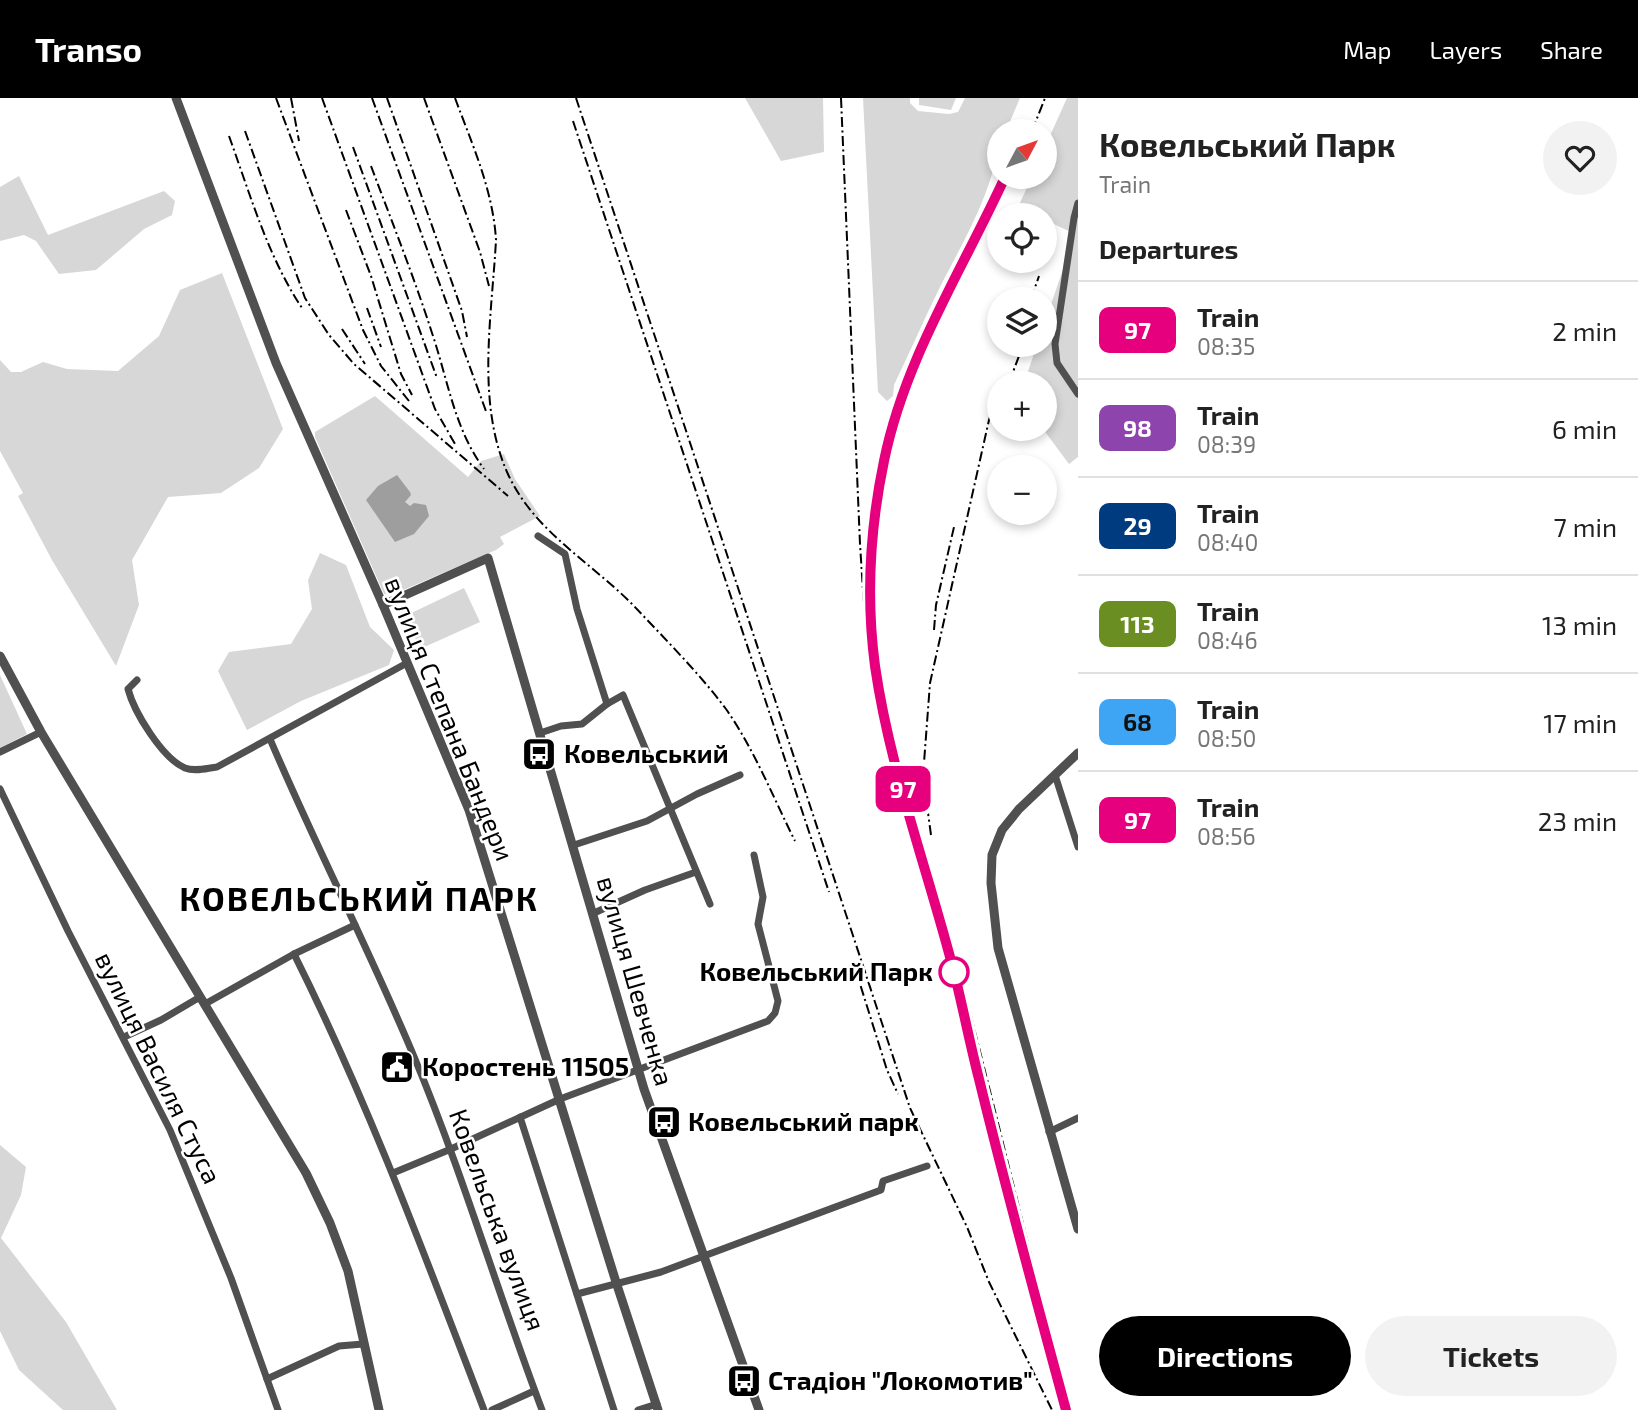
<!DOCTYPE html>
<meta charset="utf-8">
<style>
body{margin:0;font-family:"Exo 2",sans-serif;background:#f2f2f2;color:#222;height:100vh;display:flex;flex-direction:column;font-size:26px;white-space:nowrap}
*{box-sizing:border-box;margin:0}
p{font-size:23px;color:#767676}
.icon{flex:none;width:38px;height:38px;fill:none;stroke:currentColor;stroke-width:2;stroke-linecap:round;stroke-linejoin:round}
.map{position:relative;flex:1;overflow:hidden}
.drawer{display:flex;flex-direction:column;background:#fff;width:560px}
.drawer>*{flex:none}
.badge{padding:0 14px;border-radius:10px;font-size:24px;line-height:46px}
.needle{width:46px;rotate:49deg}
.controls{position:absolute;left:987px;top:21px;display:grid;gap:14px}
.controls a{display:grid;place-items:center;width:70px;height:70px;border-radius:50%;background:#fff;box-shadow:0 4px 10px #0003;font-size:35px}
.map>.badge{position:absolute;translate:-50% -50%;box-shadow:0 0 0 4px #fff}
h2{padding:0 21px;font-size:26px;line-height:63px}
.round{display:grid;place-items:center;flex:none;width:74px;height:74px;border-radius:37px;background:#f2f2f2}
.headline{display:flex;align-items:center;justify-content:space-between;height:119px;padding:0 21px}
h1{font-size:33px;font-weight:700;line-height:52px}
.action{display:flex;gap:14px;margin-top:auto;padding:14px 21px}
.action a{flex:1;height:80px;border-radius:42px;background:#000;color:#fff;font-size:28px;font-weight:700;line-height:80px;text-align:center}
.action a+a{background:#f2f2f2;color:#222}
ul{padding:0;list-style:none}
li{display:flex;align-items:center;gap:21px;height:98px;padding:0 21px;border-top:2px solid #e0e0e0}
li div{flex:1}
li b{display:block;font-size:26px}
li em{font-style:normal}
li .badge{min-width:77px;font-weight:700;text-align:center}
header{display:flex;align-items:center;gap:42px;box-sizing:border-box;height:98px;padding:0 35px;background:#000;color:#fff}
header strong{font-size:33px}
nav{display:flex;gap:38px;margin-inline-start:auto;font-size:24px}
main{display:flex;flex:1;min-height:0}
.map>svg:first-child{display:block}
.green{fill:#d7d7d7}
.water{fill:#9e9e9e}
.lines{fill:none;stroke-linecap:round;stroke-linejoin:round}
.minor{stroke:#505050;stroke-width:7}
.tertiary{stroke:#505050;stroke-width:9}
.rail{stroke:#000;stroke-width:2;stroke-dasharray:10 3.5 2 3.5;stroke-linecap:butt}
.line-casing{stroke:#fff;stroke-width:16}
.line{stroke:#e6007e;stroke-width:10}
.stop-dot{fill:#fff;stroke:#e6007e;stroke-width:3.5}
.labels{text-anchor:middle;stroke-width:5;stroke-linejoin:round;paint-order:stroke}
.street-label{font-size:26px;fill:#000;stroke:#fff}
.poi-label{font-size:26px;font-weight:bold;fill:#000;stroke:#fff;text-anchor:start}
.stop-label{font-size:26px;font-weight:bold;fill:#000;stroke:#fff;text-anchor:end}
.district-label{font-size:33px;font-weight:bold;letter-spacing:2px;fill:#000;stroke:#fff}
</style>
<header>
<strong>Transo</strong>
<nav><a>Map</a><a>Layers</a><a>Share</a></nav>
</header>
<main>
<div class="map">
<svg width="1078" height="1312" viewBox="0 0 1078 1312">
<rect width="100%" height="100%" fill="#fff"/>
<!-- green -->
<g class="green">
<path d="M745,0H823L824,54L781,63Z"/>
<path d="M863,0H910V5L918,13L949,16L958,14L965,0H1020L1006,33H999C999,84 963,144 940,189C924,221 910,254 894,287L893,298L887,303L878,294Z"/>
<path d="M919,0H956L951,12L919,7Z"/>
<path d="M1067,0H1078V359L1069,366L1043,331H1045V285H1024L1037,247H1045V224L1075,136L1045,122V117H1035L1018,109L1032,79H1045V49Z"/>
<path d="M19,78L48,137L164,93L175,103L172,117L144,131L96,172L59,176L36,143L24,137L0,143V89Z"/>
<path d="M222,175L283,331L259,370L221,395L168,399L132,462L139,507L116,568L52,462L18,398L23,395L0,353V262L11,274H21L43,264L67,271L118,273L159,238L180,192Z"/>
<path d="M375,298L468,379L481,363L504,356L515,381L540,418L500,439L504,446L496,452L394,496H384L315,339V334Z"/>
<path d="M320,455L346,467L370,529L394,552L389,567L301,603L247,632L218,573L229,554L291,546L312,511L308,482Z"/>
<path d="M464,490L480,524L420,551L405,518Z"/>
<path d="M0,577L27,636L0,650Z"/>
<path d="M0,1047L26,1069L21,1097L1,1140L66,1224L117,1312H63L19,1272L0,1233Z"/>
</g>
<!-- water -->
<path class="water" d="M397,377L410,394L411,397L405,404L410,408L414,405L426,407L429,418L414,436L395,444L366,402L378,388Z"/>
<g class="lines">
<!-- minor -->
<g class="minor">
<path d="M1078,105L1074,120L1055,246L1057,265L1078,296"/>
<path d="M538,438L565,456L577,511L607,606"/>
<path d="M137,582L128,591C134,614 162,660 185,670C195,674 207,670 217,669L407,565"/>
<path d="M540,635L561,628L582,626L607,606L623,597L710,806"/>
<path d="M270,641C316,749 370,853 415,961C463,1076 498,1196 542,1312"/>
<path d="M0,654L41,634"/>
<path d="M1055,677L1078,749"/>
<path d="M0,691L68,833L170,1032L231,1180L278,1312"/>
<path d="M574,747L647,723L697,696L740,677"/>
<path d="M594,815L645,792L696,774"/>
<path d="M294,856C368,1004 425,1158 484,1312"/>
<path d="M205,906L294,856L355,827"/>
<path d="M124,939L161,922L200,899"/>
<path d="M520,1019L614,1312"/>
<path d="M1049,1034L1078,1020"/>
<path d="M393,1075L451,1051L560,1001L768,923L775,915L778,903L758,826L763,799L754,757"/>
<path d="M577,1196L661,1174L881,1092L883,1083L927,1068"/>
<path d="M267,1281L339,1248L363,1246"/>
<path d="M492,1312L534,1293"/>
<path d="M638,1312L657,1306"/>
</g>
<!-- tertiary -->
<g class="tertiary">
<path d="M176,0L276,265L383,507L469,712L616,1184L658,1312"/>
<path d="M383,507L488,460L644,991L759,1312"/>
<path d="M0,558L41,634L306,1075L330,1125L348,1173L379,1312"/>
<path d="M1078,655L1019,711L1002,732L992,757L991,785L998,850L1078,1131"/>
</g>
<!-- rail -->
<g class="rail">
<path d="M276,0L363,232L381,268L409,303"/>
<path d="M291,0L299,43"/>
<path d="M322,0L435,311L455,346"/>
<path d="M372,0L487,316"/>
<path d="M387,0L462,213L467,239"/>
<path d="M424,0L480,154L489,188"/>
<path d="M455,0C472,46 493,92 496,142C492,217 476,303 507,374C533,433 591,464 634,508C665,541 699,575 726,611C754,651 773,699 795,743"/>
<path d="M576,0L910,1010L967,1129L989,1184L1052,1312"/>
<path d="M841,0L860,446L865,524L873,589L890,661L948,875L984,1026L1060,1312"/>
<path d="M573,23L829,794"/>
<path d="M245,33L305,200L329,237L354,266L508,398"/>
<path d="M1032,33L1045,0"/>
<path d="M229,38C250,96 268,159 302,210"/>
<path d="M353,49L437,280"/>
<path d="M371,68C392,124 414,179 432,235C448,282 454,330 484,371"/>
<path d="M1011,79C972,159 921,238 898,325C890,353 884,384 879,413C857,571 922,729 961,880C999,1024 1032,1169 1072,1312"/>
<path d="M346,112L371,178L401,276L412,297"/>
<path d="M1031,201L1039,178"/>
<path d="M367,210L381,249"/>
<path d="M342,231L365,266"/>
<path d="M1009,285L1023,247"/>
<path d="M934,532L936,507L954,429"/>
<path d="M931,737L923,678L930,585L989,322L999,291"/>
<path d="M855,870L887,972L898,996"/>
</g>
</g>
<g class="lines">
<!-- line casing -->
<g class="line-casing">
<path id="line" d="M1005,79C962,173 905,260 884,363C870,430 866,500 875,568C890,672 928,773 954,874C963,910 970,946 979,981C1006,1092 1036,1202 1066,1312"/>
</g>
<!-- line -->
<use href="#line" class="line"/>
</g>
<!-- icons -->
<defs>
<g id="bus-square" transform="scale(1.75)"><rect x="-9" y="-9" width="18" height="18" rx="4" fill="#000" stroke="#fff"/><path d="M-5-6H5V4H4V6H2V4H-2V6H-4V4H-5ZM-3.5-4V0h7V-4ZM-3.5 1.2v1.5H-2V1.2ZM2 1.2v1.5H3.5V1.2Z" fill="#fff"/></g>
<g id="civic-square" transform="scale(1.75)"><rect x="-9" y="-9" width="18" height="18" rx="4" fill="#000" stroke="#fff"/><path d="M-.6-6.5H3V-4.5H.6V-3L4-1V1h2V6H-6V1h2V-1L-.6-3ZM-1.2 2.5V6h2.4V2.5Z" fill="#fff"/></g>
</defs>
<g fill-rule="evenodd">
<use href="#bus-square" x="539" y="656"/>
<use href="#civic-square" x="397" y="969"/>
<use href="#bus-square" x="664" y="1024"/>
<use href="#bus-square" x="744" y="1283"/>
</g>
<!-- markers -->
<circle class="stop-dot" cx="954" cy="874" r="14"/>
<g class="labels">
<!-- street labels -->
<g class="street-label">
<text transform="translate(449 621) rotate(68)" y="9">вулиця Степана Бандери</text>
<text transform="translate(635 883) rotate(74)" y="9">вулиця Шевченка</text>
<text transform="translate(158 970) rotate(64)" y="9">вулиця Василя Стуса</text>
<text transform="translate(497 1122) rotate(70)" y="9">Ковельська вулиця</text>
</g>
<!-- poi labels -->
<g class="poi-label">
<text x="564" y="665">Ковельський</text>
<text x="422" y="978">Коростень 11505</text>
<text x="688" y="1033">Ковельський парк</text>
<text x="768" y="1292">Стадіон "Локомотив"</text>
</g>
<!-- stop labels -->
<g class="stop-label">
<text x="933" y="883">Ковельський Парк</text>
</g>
<!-- district labels -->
<g class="district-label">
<text x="359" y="813">КОВЕЛЬСЬКИЙ ПАРК</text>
</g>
</g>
</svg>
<div class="controls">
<a><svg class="needle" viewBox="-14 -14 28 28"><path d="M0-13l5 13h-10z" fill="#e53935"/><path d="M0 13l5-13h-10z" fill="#767676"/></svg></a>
<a><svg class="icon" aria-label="locate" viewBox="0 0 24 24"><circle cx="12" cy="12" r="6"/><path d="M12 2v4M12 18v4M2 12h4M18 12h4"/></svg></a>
<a><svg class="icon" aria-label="layers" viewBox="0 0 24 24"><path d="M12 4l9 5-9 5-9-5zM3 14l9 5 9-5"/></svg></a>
<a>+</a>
<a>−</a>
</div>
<b class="badge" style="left:903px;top:691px;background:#e6007e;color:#fff">97</b>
</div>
<section class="drawer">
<div class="headline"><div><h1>Ковельський Парк</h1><p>Train</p></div><a class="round"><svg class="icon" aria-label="heart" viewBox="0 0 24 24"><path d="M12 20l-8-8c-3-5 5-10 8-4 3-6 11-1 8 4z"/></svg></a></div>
<h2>Departures</h2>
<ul>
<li><span class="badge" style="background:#e6007e;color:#fff">97</span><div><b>Train</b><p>08:35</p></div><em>2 min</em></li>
<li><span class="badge" style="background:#8e44ad;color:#fff">98</span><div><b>Train</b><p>08:39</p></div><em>6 min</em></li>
<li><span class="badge" style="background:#003b80;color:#fff">29</span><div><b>Train</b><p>08:40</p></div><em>7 min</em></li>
<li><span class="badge" style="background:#6b8e23;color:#fff">113</span><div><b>Train</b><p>08:46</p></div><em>13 min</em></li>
<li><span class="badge" style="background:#3ea5f4;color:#111">68</span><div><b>Train</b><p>08:50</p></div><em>17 min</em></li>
<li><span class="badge" style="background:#e6007e;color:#fff">97</span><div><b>Train</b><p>08:56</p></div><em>23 min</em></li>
</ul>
<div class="action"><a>Directions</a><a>Tickets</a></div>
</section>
</main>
